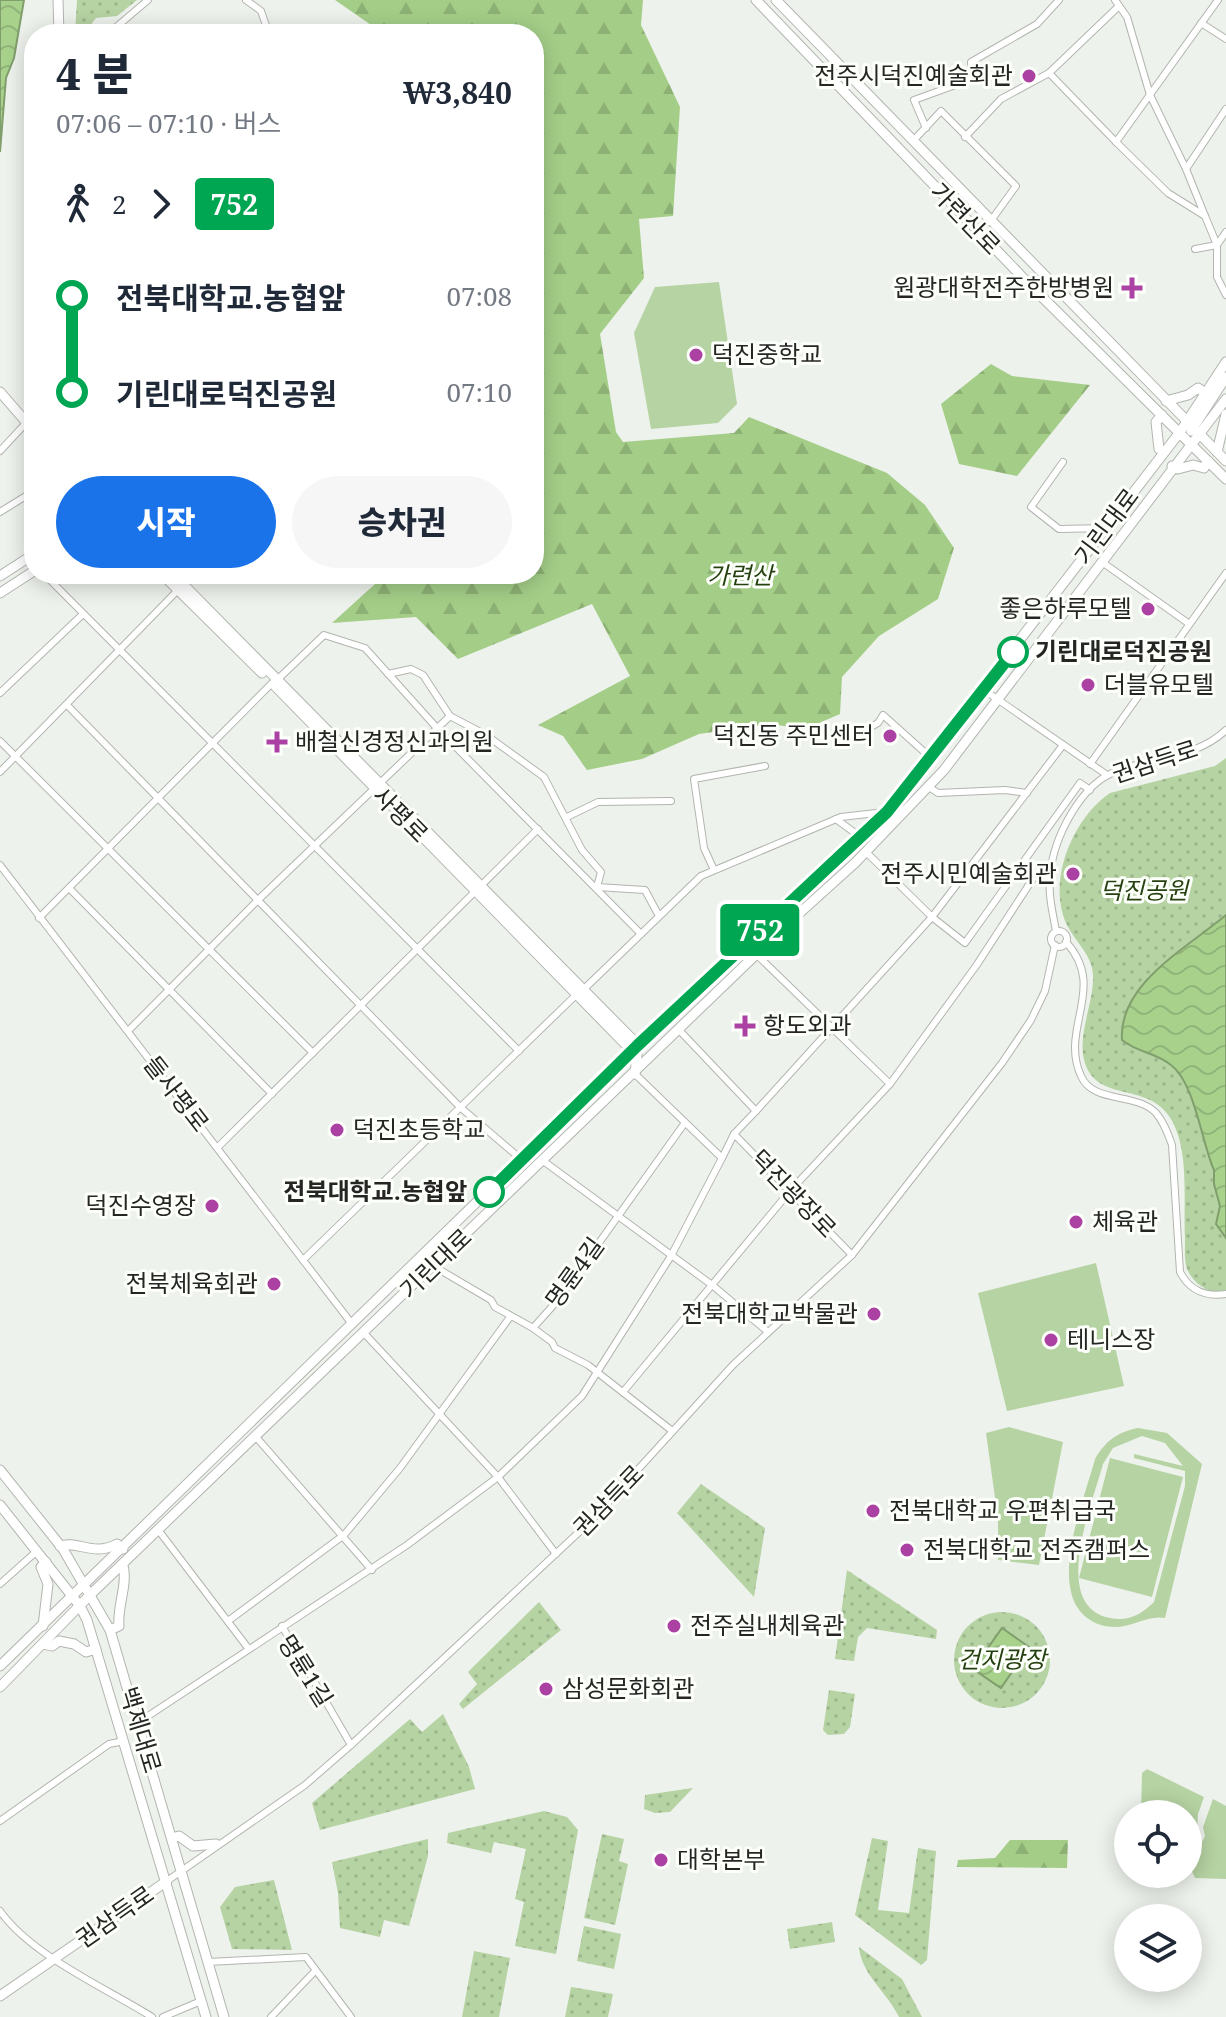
<!DOCTYPE html>
<html lang="ko">
<meta charset="utf-8">
<style>
body{margin:0;font-family:"Noto Serif","Noto Sans KR",serif;background:#f6f6f7;color:#1f2937;height:100vh;display:flex;flex-direction:column;font-size:30px;white-space:nowrap}
*{box-sizing:border-box;margin:0}
p{font-size:26px;color:#747a83}
.icon{flex:none;width:44px;height:44px;fill:none;stroke:currentColor;stroke-width:2;stroke-linecap:round;stroke-linejoin:round}
.map{position:relative;flex:1;overflow:hidden}
.drawer{position:absolute;left:24px;top:24px;width:520px;height:560px;display:flex;flex-direction:column;background:#fff;border-radius:32px;box-shadow:0 4px 20px #0003}
.drawer>*{flex:none}
.badge{padding:0 16px;border-radius:6px;font-size:28px;line-height:52px}
.buttons{position:absolute;left:1114px;top:1800px;display:grid;gap:16px}
.buttons a{display:grid;place-items:center;width:88px;height:88px;border-radius:50%;background:#fff;box-shadow:0 4px 20px #0003;font-size:40px}
.map>.badge{position:absolute;translate:-50% -50%;box-shadow:0 0 0 4px #fff}
.legs{display:flex;align-items:center;gap:12px;height:88px;padding:0 32px;font-size:26px}
.legs p{margin-inline-start:auto}
.head{display:flex;align-items:center;justify-content:space-between;height:136px;padding:0 32px}
h1{font-size:44px;font-weight:800;line-height:60px}
.button{display:flex;gap:16px;margin-top:auto;padding:16px 32px}
.button a{flex:1;height:92px;border-radius:48px;background:#1a73e8;color:#fff;font-size:32px;font-weight:800;line-height:92px;text-align:center}
.button a+a{background:#f6f6f7;color:#1f2937}
ul{padding:0 32px;list-style:none}
li{display:flex;align-items:center;gap:28px;height:96px;font-size:30px}
li i{display:grid;place-items:center;width:12px;height:100%;margin:0 10px;background:currentColor}
li i::after{content:'';width:20px;height:20px;margin:-10px;border:6px solid;border-radius:50%;background:#fff}
li p{margin-inline-start:auto}
li:first-child i{background:linear-gradient(#0000 50%,currentColor 0)}
li:last-child i{background:linear-gradient(currentColor 50%,#0000 0)}
.map>svg:first-child{display:block}
.green{fill:#b6d3a3;fill-rule:evenodd}
.forest{fill:url(#forest-firs)}
.park{fill:url(#park-dots)}
.water{fill:url(#water-waves);stroke:#819e6d;stroke-width:2}
.lines{fill:none;stroke-linecap:round;stroke-linejoin:round}
.street-casing{stroke:#b2b5af;stroke-width:8}
.secondary-casing{stroke:#b2b5af;stroke-width:11}
.street{stroke:#fff;stroke-width:6}
.secondary{stroke:#fff;stroke-width:9}
.line-1-casing{stroke:#fff;stroke-width:18}
.line-1{stroke:#00a651;stroke-width:12}
.poi-dot{fill:#ab41a2;stroke:#fdfffb;stroke-width:3}
.stop-1-dot{fill:#fff;stroke:#00a651;stroke-width:4}
.labels{text-anchor:middle;stroke-width:6;stroke-linejoin:round;paint-order:stroke}
.poi-label{font-size:24px;fill:#252624;stroke:#fdfffb;text-anchor:start}
.street-label{font-size:24px;fill:#252624;stroke:#fdfffb}
.park-label{font-size:24px;font-style:italic;fill:#264110;stroke:#fdfffb}
.stop-label{font-size:24px;font-weight:bold;fill:#252624;stroke:#fdfffb;text-anchor:start}
</style>
<div class="map">
<svg width="1226" height="2017" viewBox="0 0 1226 2017">
<defs>
<pattern id="forest-firs" width="22" height="20" patternUnits="userSpaceOnUse" patternTransform="scale(2)"><rect width="22" height="20" fill="#a4ce88"/><path d="M5 1l3.5 6h-7zM16 11l3.5 6h-7z" fill="#8db175"/></pattern>
<pattern id="park-dots" width="8" height="8" patternUnits="userSpaceOnUse" patternTransform="scale(2)"><rect width="8" height="8" fill="#b6d3a3"/><path d="M2 2h.1M6 6h.1" fill="none" stroke="#9cb58c" stroke-width="1.8" stroke-linecap="round"/></pattern>
<pattern id="water-waves" width="16" height="10" patternUnits="userSpaceOnUse" patternTransform="scale(2)"><rect width="16" height="10" fill="#a8d28c"/><path d="M0 5q4-4 8 0t8 0" fill="none" stroke="#90b479"/></pattern>
</defs>
<rect width="100%" height="100%" fill="#eef2ec"/>
<!-- green -->
<g class="green">
<path d="M719,282L737,404L718,423L651,429L634,333L655,287Z"/>
<path d="M1096,1263L1124,1386L1007,1411L978,1293Z"/>
<path d="M1009,1427L1063,1442L1039,1565L998,1560V1519L986,1433Z"/>
<path d="M1138,1428L1167,1433L1202,1464L1165,1618C1144,1614 1128,1633 1101,1625C1039,1605 1084,1502 1095,1459C1105,1441 1118,1432 1138,1428ZM1142,1436L1165,1443L1183,1466L1134,1454V1458L1185,1471V1486L1154,1602C1142,1614 1128,1622 1110,1618C1049,1606 1093,1502 1103,1464L1113,1448Z"/>
<path d="M1110,1458L1183,1477L1152,1597L1079,1578Z"/>
<path d="M1147,1769L1204,1797L1198,1814L1197,1832L1191,1833L1188,1840L1192,1846L1188,1861V1814H1141L1142,1773Z"/>
<path d="M1213,1799L1226,1806V1879L1195,1878L1190,1867L1205,1836L1203,1827Z"/>
</g>
<!-- forest -->
<g class="forest">
<path d="M335,0H643L641,25L680,107L673,216L639,219L644,278L600,334L616,432L623,442L734,433L749,417L887,473L925,505L954,548L938,599L879,636L842,677L840,714L805,729L770,724L699,734L642,759L587,770L563,736L538,725L630,676L592,604L458,659L416,617L332,623L386,574H534V34H384Z"/>
<path d="M991,364L1012,376L1090,385L1017,476L959,464L941,404Z"/>
<path d="M1010,1840H1068L1067,1868L957,1867L958,1860L995,1858Z"/>
</g>
<!-- park -->
<g class="park">
<path d="M77,0H137L117,16L96,18L90,26L91,34H75Z"/>
<path d="M1226,758V1292C1209,1294 1194,1285 1187,1269C1184,1260 1185,1248 1185,1239C1183,1202 1190,1151 1171,1119C1150,1084 1106,1100 1089,1072C1072,1043 1094,1007 1093,976C1093,955 1074,941 1066,923C1047,880 1073,818 1110,793L1215,766Z"/>
<path d="M701,1484L765,1528L754,1597L677,1513Z"/>
<path d="M847,1570L937,1630L936,1639L867,1628L858,1637L854,1661L835,1659Z"/>
<path d="M539,1602L561,1630L463,1709L459,1704L477,1684L468,1672Z"/>
<circle cx="1002" cy="1660" r="48"/>
<path d="M829,1690L855,1694L850,1727L844,1734L828,1735L823,1730Z"/>
<path d="M443,1714L469,1767L475,1789L320,1830L312,1803L410,1719L422,1732Z"/>
<path d="M693,1788L670,1812L655,1813L644,1809L645,1795Z"/>
<path d="M544,1811L567,1817L578,1830L556,1954L515,1946L524,1902L515,1899L526,1849L494,1842L491,1853L447,1843L448,1833Z"/>
<path d="M602,1834L624,1839L619,1861L628,1864L615,1925L584,1918Z"/>
<path d="M872,1838L888,1841L878,1910L909,1913L918,1848L936,1851L927,1960L921,1965L855,1915Z"/>
<path d="M428,1839V1856L409,1926L384,1920L380,1937L340,1928L338,1893L332,1862Z"/>
<path d="M274,1880L292,1950L232,1949L220,1907L235,1887Z"/>
<path d="M832,1922L835,1942L790,1949L787,1929Z"/>
<path d="M584,1926L621,1934L614,1969L577,1961Z"/>
<path d="M859,1947L902,1979L922,2017H899C887,1992 861,1974 859,1947Z"/>
<path d="M474,1951L510,1958L499,2017H462Z"/>
<path d="M571,1987L613,1994L608,2017H565Z"/>
</g>
<!-- water -->
<g class="water">
<path d="M0,0H24L14,58L6,78L0,152Z"/>
<path d="M1226,915V1238L1216,1224L1220,1206L1214,1184V1170C1202,1144 1195,1083 1171,1065C1155,1052 1138,1053 1122,1040C1118,984 1187,948 1226,915Z"/>
<path d="M1002,1628L1029,1647L1001,1688L973,1669Z"/>
</g>
<g class="lines">
<!-- street casing -->
<g class="street-casing">
<g id="street">
<path d="M246,0L261,11L269,34"/>
<path d="M1115,0L1127,17L1150,95L1186,169L1226,109"/>
<path d="M1201,23L1226,39"/>
<path d="M108,34L148,0"/>
<path d="M1049,73L1116,142L1218,0"/>
<path d="M926,128L914,100L972,79L971,62L1037,24L1059,0"/>
<path d="M965,137L1001,99L1049,73L1119,6"/>
<path d="M913,141L941,111L1016,186L990,222"/>
<path d="M1116,142L1168,193L1205,216L1217,245V277L1226,295"/>
<path d="M1186,169L1205,216"/>
<path d="M1195,249L1217,245L1226,232"/>
<path d="M0,451L27,422"/>
<path d="M1063,462L1031,507L1059,529L1107,528"/>
<path d="M0,512L34,491"/>
<path d="M1102,562L1188,623"/>
<path d="M44,574L519,1051"/>
<path d="M388,674L411,669L423,675L450,716L486,735L544,777L582,850L601,872L597,887L645,890L659,916"/>
<path d="M277,680L324,635L365,648L436,727L641,934"/>
<path d="M984,690L1107,775"/>
<path d="M0,693L83,614"/>
<path d="M67,705L460,1107L522,1160"/>
<path d="M857,735L878,723L883,715L931,758"/>
<path d="M0,741L313,1053"/>
<path d="M1090,764L1226,573"/>
<path d="M0,772L177,591"/>
<path d="M929,787L938,793L1005,790L1027,793"/>
<path d="M567,817L598,802L671,801"/>
<path d="M836,819L859,836"/>
<path d="M866,852L932,917L965,943L1080,783L1090,790"/>
<path d="M0,865L352,1324"/>
<path d="M714,870L704,848L694,779L765,766"/>
<path d="M69,888L272,1094"/>
<path d="M39,918L272,683"/>
<path d="M1056,931C1053,914 1048,895 1050,876C1053,839 1080,784 1117,771C1154,757 1197,758 1226,730"/>
<circle cx="1059" cy="939" r="8"/>
<path d="M1066,942C1108,988 1059,1028 1081,1076C1093,1104 1136,1092 1156,1113C1164,1122 1168,1134 1172,1145L1180,1272C1190,1291 1205,1297 1226,1294"/>
<path d="M757,955L890,1084"/>
<path d="M583,990L701,876L841,817L885,812"/>
<path d="M128,1031L259,899L450,716"/>
<path d="M680,1031L756,1111L734,1134"/>
<path d="M635,1074L722,1158L734,1134L852,1255"/>
<path d="M756,1111L932,917L1063,745"/>
<path d="M218,1147L538,829"/>
<path d="M542,1160L712,1285L767,1331"/>
<path d="M303,1260L577,994"/>
<path d="M435,1267L491,1300L495,1307L533,1328L552,1342L555,1348L588,1365L671,1430"/>
<path d="M533,1328L558,1300L684,1124"/>
<path d="M363,1332L498,1477L556,1554"/>
<path d="M623,1392L790,1191L890,1084L976,966L1034,877L1049,879"/>
<path d="M256,1437L372,1570"/>
<path d="M159,1531L248,1648"/>
<path d="M0,1584L37,1551"/>
<path d="M228,1621L344,1535L400,1468L510,1317"/>
<path d="M282,1626L351,1745"/>
<path d="M139,1722L407,1545L498,1477L582,1396L671,1256L722,1158"/>
<path d="M0,1821L109,1744L124,1741"/>
<path d="M167,1881L305,1785L351,1745L592,1520L733,1365L852,1255L1002,1063L1031,1020L1045,991L1055,945"/>
<path d="M0,1911C32,1956 106,1988 152,2017"/>
<path d="M208,1962L306,1957L351,2017"/>
<path d="M163,2017L201,2001"/>
<path d="M271,2017L315,1971"/>
</g>
</g>
<!-- secondary casing -->
<g class="secondary-casing">
<g id="secondary">
<path d="M58,0L59,34"/>
<path d="M756,0L1028,283L1226,479"/>
<path d="M776,0L1226,461"/>
<path d="M0,392L34,431"/>
<path d="M1166,401L1188,395L1198,388L1205,393"/>
<path d="M1162,415L1156,422L1159,449L1164,452"/>
<path d="M1191,431L1226,377"/>
<path d="M1217,452L1226,414"/>
<path d="M1172,466L1178,469L1193,465L1204,468L1208,461"/>
<path d="M162,574L262,673"/>
<path d="M173,574L638,1045L635,1074"/>
<path d="M0,576L34,554"/>
<path d="M0,593L34,571"/>
<path d="M275,686L634,1053"/>
<path d="M0,1470L63,1549L110,1630L224,2017"/>
<path d="M0,1505L80,1606L87,1620L206,2017"/>
<path d="M60,1546C78,1540 93,1557 117,1544L123,1549"/>
<path d="M43,1626L48,1584L41,1567L46,1562"/>
<path d="M110,1630L119,1626C117,1606 128,1584 123,1566"/>
<path d="M43,1644L52,1646L59,1641L74,1644L86,1652L96,1649"/>
<path d="M0,1666L633,1050L887,812L1180,432L1226,362"/>
<path d="M0,1687L91,1594L794,918L855,863L944,770L1226,399"/>
<path d="M172,1838L179,1836L193,1846L216,1844"/>
<path d="M0,1996L167,1881"/>
</g>
</g>
<!-- street -->
<use href="#street" class="street"/>
<!-- secondary -->
<use href="#secondary" class="secondary"/>
</g>
<g class="lines">
<!-- line-1 casing -->
<g class="line-1-casing">
<path id="line-1" d="M489,1192L638,1045L887,812L1013,652"/>
</g>
<!-- line-1 -->
<use href="#line-1" class="line-1"/>
</g>
<!-- markers -->
<g class="poi-dot">
<circle cx="1029" cy="76" r="8"/>
<path d="M1128 276h8v8h8v8h-8v8h-8v-8h-8v-8h8z"/>
<circle cx="696" cy="355" r="8"/>
<circle cx="1148" cy="609" r="8"/>
<circle cx="1088" cy="685" r="8"/>
<circle cx="890" cy="736" r="8"/>
<path d="M273 730h8v8h8v8h-8v8h-8v-8h-8v-8h8z"/>
<circle cx="1073" cy="874" r="8"/>
<path d="M741 1014h8v8h8v8h-8v8h-8v-8h-8v-8h8z"/>
<circle cx="337" cy="1130" r="8"/>
<circle cx="212" cy="1206" r="8"/>
<circle cx="1076" cy="1222" r="8"/>
<circle cx="274" cy="1284" r="8"/>
<circle cx="874" cy="1314" r="8"/>
<circle cx="1051" cy="1340" r="8"/>
<circle cx="873" cy="1511" r="8"/>
<circle cx="907" cy="1550" r="8"/>
<circle cx="674" cy="1626" r="8"/>
<circle cx="546" cy="1689" r="8"/>
<circle cx="661" cy="1860" r="8"/>
</g>
<g class="stop-1-dot">
<circle cx="1013" cy="652" r="14"/>
<circle cx="489" cy="1192" r="14"/>
</g>
<g class="labels">
<!-- poi labels -->
<g class="poi-label">
<text x="1013" y="84" text-anchor="end">전주시덕진예술회관</text>
<text x="1114" y="296" text-anchor="end">원광대학전주한방병원</text>
<text x="712" y="363">덕진중학교</text>
<text x="1132" y="617" text-anchor="end">좋은하루모텔</text>
<text x="1104" y="693">더블유모텔</text>
<text x="874" y="744" text-anchor="end">덕진동 주민센터</text>
<text x="295" y="750">배철신경정신과의원</text>
<text x="1057" y="882" text-anchor="end">전주시민예술회관</text>
<text x="763" y="1034">항도외과</text>
<text x="353" y="1138">덕진초등학교</text>
<text x="196" y="1214" text-anchor="end">덕진수영장</text>
<text x="1092" y="1230">체육관</text>
<text x="258" y="1292" text-anchor="end">전북체육회관</text>
<text x="858" y="1322" text-anchor="end">전북대학교박물관</text>
<text x="1067" y="1348">테니스장</text>
<text x="889" y="1519">전북대학교 우편취급국</text>
<text x="923" y="1558">전북대학교 전주캠퍼스</text>
<text x="690" y="1634">전주실내체육관</text>
<text x="562" y="1697">삼성문화회관</text>
<text x="677" y="1868">대학본부</text>
</g>
<!-- street labels -->
<g class="street-label">
<text transform="translate(965 219) rotate(46)" y="8">가련산로</text>
<text transform="translate(1107 527) rotate(-53)" y="8">기린대로</text>
<text transform="translate(1155 762) rotate(-18)" y="8">권삼득로</text>
<text transform="translate(400 815) rotate(45)" y="8">사평로</text>
<text transform="translate(176 1094) rotate(52)" y="8">들사평로</text>
<text transform="translate(793 1194) rotate(46)" y="8">덕진광장로</text>
<text transform="translate(436 1264) rotate(-44)" y="8">기린대로</text>
<text transform="translate(575 1273) rotate(-54)" y="8">명륜4길</text>
<text transform="translate(609 1501) rotate(-46)" y="8">권삼득로</text>
<text transform="translate(305 1671) rotate(58)" y="8">명륜1길</text>
<text transform="translate(140 1730) rotate(73)" y="8">백제대로</text>
<text transform="translate(115 1917) rotate(-35)" y="8">권삼득로</text>
</g>
<!-- park labels -->
<g class="park-label">
<text x="740" y="584">가련산</text>
<text x="1144" y="899">덕진공원</text>
<text x="1002" y="1668">건지광장</text>
</g>
<!-- stop labels -->
<g class="stop-label">
<text x="1035" y="660">기린대로덕진공원</text>
<text x="467" y="1200" text-anchor="end">전북대학교.농협앞</text>
</g>
</g>
</svg>
<div class="buttons">
<a><svg class="icon" aria-label="locate" viewBox="0 0 24 24"><circle cx="12" cy="12" r="6"/><path d="M12 2v4M12 18v4M2 12h4M18 12h4"/></svg></a>
<a><svg class="icon" aria-label="layers" viewBox="0 0 24 24"><path d="M12 4l9 5-9 5-9-5zM3 14l9 5 9-5"/></svg></a>
</div>
<b class="badge" style="left:760px;top:930px;background:#00a651;color:#fff">752</b>
<section class="drawer">
<div class="head"><div><h1>4 분</h1><p>07:06 – 07:10 · 버스</p></div><b>₩3,840</b></div>
<div class="legs"><svg class="icon" aria-label="walk" viewBox="0 0 24 24"><circle cx="13" cy="4" r="2"/><path d="M13 8l-2 6 4 7M11 14l-3 7M7 12l3-4h3l4 4"/></svg>2<svg class="icon" aria-label="forward" viewBox="0 0 24 24"><path d="M9 5l7 7-7 7"/></svg><b class="badge" style="background:#00a651;color:#fff">752</b></div>
<ul>
<li><i style="color:#00a651"></i><b>전북대학교.농협앞</b><p>07:08</p></li>
<li><i style="color:#00a651"></i><b>기린대로덕진공원</b><p>07:10</p></li>
</ul>
<div class="button"><a>시작</a><a>승차권</a></div>
</section>
</div>
